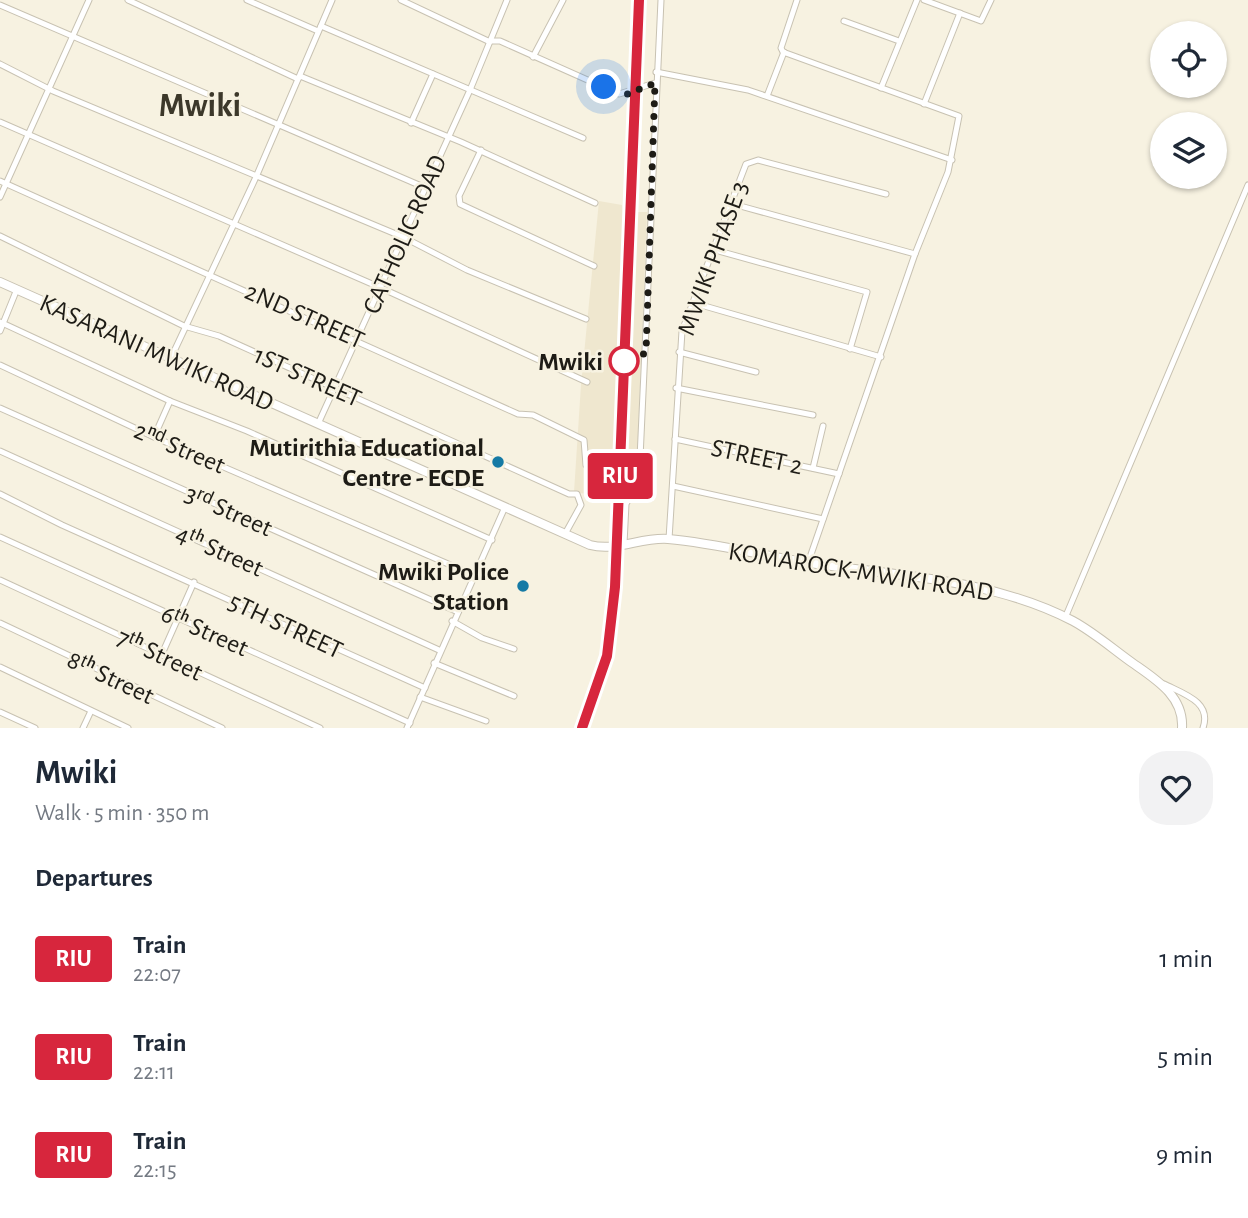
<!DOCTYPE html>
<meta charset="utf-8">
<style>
body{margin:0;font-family:"Alegreya Sans",sans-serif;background:#f2f2f3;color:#1f2937;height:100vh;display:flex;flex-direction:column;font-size:26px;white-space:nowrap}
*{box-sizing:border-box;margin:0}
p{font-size:23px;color:#747a83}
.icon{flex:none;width:38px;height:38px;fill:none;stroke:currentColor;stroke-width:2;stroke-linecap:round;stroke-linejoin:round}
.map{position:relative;height:728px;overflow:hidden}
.side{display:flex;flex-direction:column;background:#fff;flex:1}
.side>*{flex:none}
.badge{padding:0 14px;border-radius:5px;font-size:24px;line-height:46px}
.fabs{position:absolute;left:1150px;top:21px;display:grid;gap:14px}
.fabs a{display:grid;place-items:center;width:77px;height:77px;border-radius:50%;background:#fff;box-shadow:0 2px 5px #0004;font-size:35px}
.you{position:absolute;width:35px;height:35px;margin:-18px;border:5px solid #fff;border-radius:50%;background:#1a73e8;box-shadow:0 0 0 10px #1a73e833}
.map>.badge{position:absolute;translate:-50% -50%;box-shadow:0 0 0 4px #fff}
h2{padding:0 35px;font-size:26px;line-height:63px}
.round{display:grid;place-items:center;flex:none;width:74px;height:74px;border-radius:28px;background:#f2f2f3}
.summary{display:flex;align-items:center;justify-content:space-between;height:119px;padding:0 35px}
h1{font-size:33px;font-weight:600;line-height:52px}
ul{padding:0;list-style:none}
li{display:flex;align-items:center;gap:21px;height:98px;padding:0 35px}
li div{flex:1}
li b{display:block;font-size:26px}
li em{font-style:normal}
li .badge{min-width:77px;font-weight:700;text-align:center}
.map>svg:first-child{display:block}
.built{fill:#efe7cf}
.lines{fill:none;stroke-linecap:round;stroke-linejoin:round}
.street-casing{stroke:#c8c2b2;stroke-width:7}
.secondary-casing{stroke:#c8c2b2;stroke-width:10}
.street{stroke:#fff;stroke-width:5}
.secondary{stroke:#fff;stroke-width:8}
.rail{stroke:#78756a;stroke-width:2;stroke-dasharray:10 5;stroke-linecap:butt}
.line-casing{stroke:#fff;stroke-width:16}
.line{stroke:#d7263d;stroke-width:10}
.walk{stroke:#1e1c16;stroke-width:7;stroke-dasharray:0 12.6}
.stop-dot{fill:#fff;stroke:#d7263d;stroke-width:3.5}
.poi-dot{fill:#157aa5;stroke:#f7f2e1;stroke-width:2.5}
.labels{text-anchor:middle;stroke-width:5;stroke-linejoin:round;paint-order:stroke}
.street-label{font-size:26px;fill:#1e1c16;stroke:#f7f2e1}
.stop-label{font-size:26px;font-weight:bold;fill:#1e1c16;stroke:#f7f2e1;text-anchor:end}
.poi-label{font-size:26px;font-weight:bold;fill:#1e1c16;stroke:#f7f2e1;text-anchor:end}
.district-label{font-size:33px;font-weight:bold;fill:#3c382a;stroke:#f7f2e1}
</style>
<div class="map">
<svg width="1248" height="728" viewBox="0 0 1248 728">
<rect width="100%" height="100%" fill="#f7f2e1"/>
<!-- built -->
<path class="built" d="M599,201L622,205L623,212H647L636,486L610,485V498L574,492L581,385Z"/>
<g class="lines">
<!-- street casing -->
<g class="street-casing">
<g id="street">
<path d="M128,0L298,79"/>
<path d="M247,0L318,31"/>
<path d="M401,0L488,41H500L619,94L655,83"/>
<path d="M797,0L781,48L783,52L959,116L948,172L915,254L808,563"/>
<path d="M924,0L981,21L991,0"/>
<path d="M0,5L426,188"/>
<path d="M844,21L899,41"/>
<path d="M321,26L583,138"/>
<path d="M533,57L563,0"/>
<path d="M0,64L53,91L403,237L467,270L586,319"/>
<path d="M656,72L748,90L952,160"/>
<path d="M300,76L461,142L595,203"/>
<path d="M881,88L917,0"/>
<path d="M767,96L784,52"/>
<path d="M924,104L960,13"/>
<path d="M0,122L379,287L587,382"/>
<path d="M411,123L433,74"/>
<path d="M481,150L459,196L460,204L594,266"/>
<path d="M0,181L518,414L533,415L584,440L586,465"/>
<path d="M0,197L89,0"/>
<path d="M733,204L915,254"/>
<path d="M0,236L184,326L219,336L569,494H577L581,505L565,534"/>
<path d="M715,250L867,292L850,349"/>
<path d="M694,303L881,357"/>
<path d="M0,322L170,401L247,431L492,540"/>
<path d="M0,331L17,289"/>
<path d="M679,352L756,372"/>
<path d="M170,360L256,177L332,0"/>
<path d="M0,365L154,437L476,576"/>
<path d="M676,388L813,415"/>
<path d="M0,408L458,612"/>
<path d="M318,424L470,90L507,0"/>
<path d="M154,437L170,401"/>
<path d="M675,439L839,474"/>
<path d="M0,451L439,650"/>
<path d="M813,468L823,426"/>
<path d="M673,486L823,519"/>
<path d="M0,494L62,525L425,688"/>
<path d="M0,537L410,723"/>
<path d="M669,539L682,331L746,164L758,160L886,194"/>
<path d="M624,544L626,504L639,480L661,0"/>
<path d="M0,580L320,728"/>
<path d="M1065,618L1248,185"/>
<path d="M452,621L482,638L514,649"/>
<path d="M0,623L222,728"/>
<path d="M162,654L194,582"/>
<path d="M434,663L514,696"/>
<path d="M0,667L128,728"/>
<path d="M1164,684C1184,694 1212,702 1203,728"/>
<path d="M420,697L486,721"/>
<path d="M0,712L35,728"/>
<path d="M83,728L91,711"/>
<path d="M407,728L505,507"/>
</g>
</g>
<!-- secondary casing -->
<g class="secondary-casing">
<path id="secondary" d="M0,282L590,545C616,552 641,537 668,539C716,543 763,556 810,563C898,576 993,579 1073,621C1095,633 1114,650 1134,664C1157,680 1184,697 1182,728"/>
</g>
<!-- street -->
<use href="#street" class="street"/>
<!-- secondary -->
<use href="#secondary" class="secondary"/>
<!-- rail -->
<path class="rail" d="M582,728L607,657L615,587L639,0"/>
</g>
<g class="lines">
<!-- line casing -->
<g class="line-casing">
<path id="line" d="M582,728L607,656L615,587L639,0"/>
</g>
<!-- line -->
<use href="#line" class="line"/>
<!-- walk -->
<path class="walk" d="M604,87L625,95L655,83L646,353L624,361"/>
</g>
<!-- markers -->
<circle class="stop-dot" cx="624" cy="361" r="14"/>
<g class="poi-dot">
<circle cx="498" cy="462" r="7"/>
<circle cx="523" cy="586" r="7"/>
</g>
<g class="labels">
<!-- street labels -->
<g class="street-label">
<text transform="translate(404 234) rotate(-66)" y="9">CATHOLIC ROAD</text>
<text transform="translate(712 258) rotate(-70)" y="9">MWIKI PHASE 3</text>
<text transform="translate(305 315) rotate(24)" y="9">2ND STREET</text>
<text transform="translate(157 352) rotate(24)" y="9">KASARANI MWIKI ROAD</text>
<text transform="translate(308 376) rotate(24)" y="9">1ST STREET</text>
<text transform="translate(180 447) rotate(23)" y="9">2ⁿᵈ Street</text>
<text transform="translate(757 456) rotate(12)" y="9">STREET 2</text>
<text transform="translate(229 510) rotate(24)" y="9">3ʳᵈ Street</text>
<text transform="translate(220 550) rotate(24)" y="9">4ᵗʰ Street</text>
<text transform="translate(861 571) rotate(9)" y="9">KOMAROCK-MWIKI ROAD</text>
<text transform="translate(286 625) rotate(25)" y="9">5TH STREET</text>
<text transform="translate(205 630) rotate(24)" y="9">6ᵗʰ Street</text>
<text transform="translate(160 654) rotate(25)" y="9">7ᵗʰ Street</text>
<text transform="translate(111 677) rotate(25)" y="9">8ᵗʰ Street</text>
</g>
<!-- stop labels -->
<g class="stop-label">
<text x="603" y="370">Mwiki</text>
</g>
<!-- poi labels -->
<g class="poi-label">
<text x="484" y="456">Mutirithia Educational<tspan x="484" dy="30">Centre - ECDE</tspan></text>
<text x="509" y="580">Mwiki Police<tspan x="509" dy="30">Station</tspan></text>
</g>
<!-- district labels -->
<g class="district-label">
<text x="200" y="116">Mwiki</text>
</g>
</g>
</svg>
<div class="fabs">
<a><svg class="icon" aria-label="locate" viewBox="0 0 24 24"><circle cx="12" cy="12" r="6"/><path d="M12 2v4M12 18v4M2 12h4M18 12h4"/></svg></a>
<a><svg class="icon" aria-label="layers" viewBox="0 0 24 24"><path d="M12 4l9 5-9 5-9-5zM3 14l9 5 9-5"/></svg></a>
</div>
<div class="you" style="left:604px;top:87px"></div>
<b class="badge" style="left:620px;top:476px;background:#d7263d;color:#fff">RIU</b>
</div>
<section class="side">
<div class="summary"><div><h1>Mwiki</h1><p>Walk · 5 min · 350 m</p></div><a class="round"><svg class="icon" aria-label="heart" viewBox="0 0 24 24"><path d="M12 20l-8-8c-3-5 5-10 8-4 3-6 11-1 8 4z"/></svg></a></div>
<h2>Departures</h2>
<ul>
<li><span class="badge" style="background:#d7263d;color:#fff">RIU</span><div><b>Train</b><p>22:07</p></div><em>1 min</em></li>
<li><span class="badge" style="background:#d7263d;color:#fff">RIU</span><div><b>Train</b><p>22:11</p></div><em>5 min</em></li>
<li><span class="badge" style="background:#d7263d;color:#fff">RIU</span><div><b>Train</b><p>22:15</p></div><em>9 min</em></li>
</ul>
</section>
